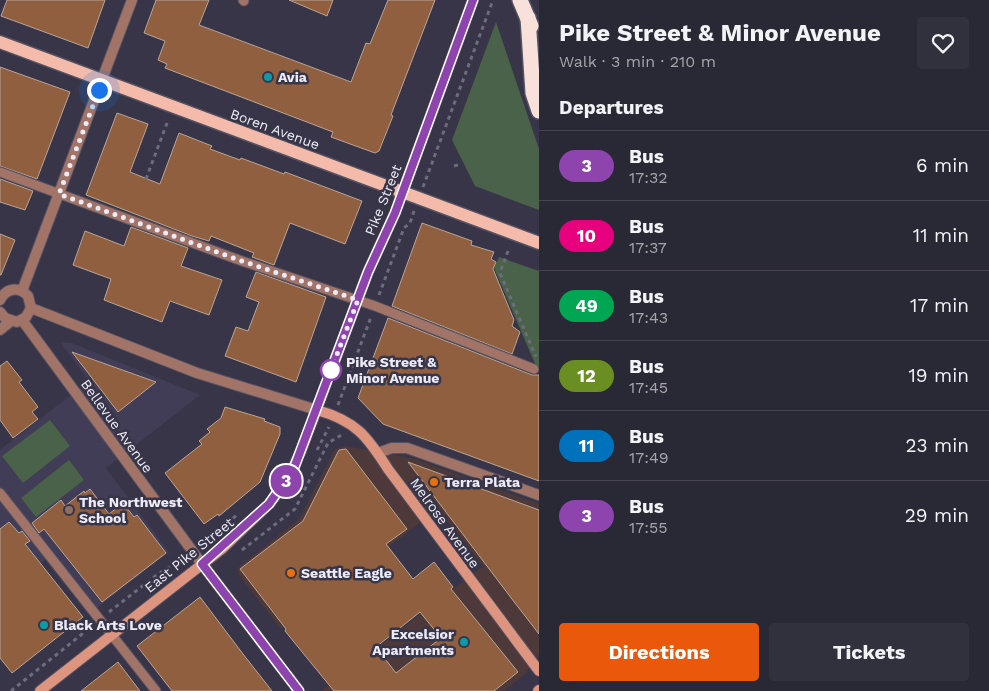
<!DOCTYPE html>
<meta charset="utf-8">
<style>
body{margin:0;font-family:"Work Sans",sans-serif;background:#31303d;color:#f1f3f6;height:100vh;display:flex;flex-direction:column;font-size:19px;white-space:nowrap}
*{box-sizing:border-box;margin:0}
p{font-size:16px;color:#a5a6ad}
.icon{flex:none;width:28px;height:28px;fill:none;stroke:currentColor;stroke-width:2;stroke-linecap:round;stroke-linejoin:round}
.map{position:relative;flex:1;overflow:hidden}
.panel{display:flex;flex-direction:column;background:#292835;width:450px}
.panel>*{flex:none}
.badge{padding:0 10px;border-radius:16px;font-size:18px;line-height:32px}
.you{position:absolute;width:25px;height:25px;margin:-12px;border:4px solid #fff;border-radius:50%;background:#1a73e8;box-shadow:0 0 0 8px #1a73e833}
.map>.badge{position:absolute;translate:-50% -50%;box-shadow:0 0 0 2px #fff}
h2{padding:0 20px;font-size:19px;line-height:45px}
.round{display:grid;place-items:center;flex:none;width:52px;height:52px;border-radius:5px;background:#31303d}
.summary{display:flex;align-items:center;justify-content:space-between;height:85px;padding:0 20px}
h1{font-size:24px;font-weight:700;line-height:38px}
.cta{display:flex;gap:10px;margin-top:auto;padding:10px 20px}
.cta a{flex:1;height:58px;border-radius:5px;background:#ea580c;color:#fff;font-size:20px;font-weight:700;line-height:58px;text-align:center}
.cta a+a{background:#31303d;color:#f1f3f6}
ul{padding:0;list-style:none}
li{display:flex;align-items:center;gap:15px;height:70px;padding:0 20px;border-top:1px solid #454450}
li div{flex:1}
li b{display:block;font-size:19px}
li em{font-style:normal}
li .badge{min-width:55px;font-weight:700;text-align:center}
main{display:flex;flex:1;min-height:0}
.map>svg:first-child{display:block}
.commercial{fill:#4e393a}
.built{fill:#413d56}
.green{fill:#496249}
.building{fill:#8f5f3f;stroke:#baa597;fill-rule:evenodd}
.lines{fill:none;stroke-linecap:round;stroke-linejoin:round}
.lane-casing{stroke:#545263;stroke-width:11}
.street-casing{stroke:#545263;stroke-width:12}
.secondary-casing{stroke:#545263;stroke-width:12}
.primary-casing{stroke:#545263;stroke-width:15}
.highway-casing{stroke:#545263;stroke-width:18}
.path{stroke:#6d6c7c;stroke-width:3;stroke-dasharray:4 4;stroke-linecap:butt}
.lane{stroke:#a27467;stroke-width:9}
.street{stroke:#a27467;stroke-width:10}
.secondary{stroke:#de9580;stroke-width:10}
.primary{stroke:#f4bbaa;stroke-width:12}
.highway{stroke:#f8e1da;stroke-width:15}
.line-casing{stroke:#fff;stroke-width:11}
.line{stroke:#8e44ad;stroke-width:8}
.walk{stroke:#ecebf7;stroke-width:5;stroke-dasharray:0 9}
.culture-dot{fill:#0f9aa8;stroke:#373547;stroke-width:2}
.stop-dot{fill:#fff;stroke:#8e44ad;stroke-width:2.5}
.food-dot{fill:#e8710a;stroke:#373547;stroke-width:2}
.education-dot{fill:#8d6e63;stroke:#373547;stroke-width:2}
.labels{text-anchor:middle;stroke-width:5;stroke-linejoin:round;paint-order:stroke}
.poi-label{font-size:14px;font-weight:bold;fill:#ecebf7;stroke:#373547;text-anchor:start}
.street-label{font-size:14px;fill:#ecebf7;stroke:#373547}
.stop-label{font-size:14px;font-weight:bold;fill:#ecebf7;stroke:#373547;text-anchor:start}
</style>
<main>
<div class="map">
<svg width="539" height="691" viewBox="0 0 539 691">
<rect width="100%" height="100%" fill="#373547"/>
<!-- commercial -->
<path class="commercial" d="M346,446L415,459L539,504V654L524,675L504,691H321L483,566L438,509L281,629L238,574L239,567L299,519L335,449Z"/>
<!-- built -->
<path class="built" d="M60,342L72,343L200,395L106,468L169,552L97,608L54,553L0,596V450L89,381Z"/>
<!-- green -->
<g class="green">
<path d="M496,22L539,149V210L475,186L452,140Z"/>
<path d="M499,257L539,271V373L494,268Z"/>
<path d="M50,420L70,446L23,483L2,456Z"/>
<path d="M69,460L84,480L36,517L21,498Z"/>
</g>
<!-- building -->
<g class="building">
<path d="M7,0H105L88,48L1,16Z"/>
<path d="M156,0H209L199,25L351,82L366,43L370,44L388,0H435L391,115L393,116L379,151L375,153L331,137L333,132L165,68L167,64L158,60L165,41L144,33Z"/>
<path d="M289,0H333L327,16Z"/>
<path d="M0,67L70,92L37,179L0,166Z"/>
<path d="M117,113L148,124L130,172L160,184L179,133L212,146L210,149L240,160L241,158L284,174L285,172L362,201L345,244L290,223L274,265L252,257L254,253L211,236L209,241L192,236L86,195Z"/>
<path d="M0,179L33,191L25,210L0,202Z"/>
<path d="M422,223L472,241L471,245L494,252L491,259L496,262L493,269L514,320L512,326L520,332L512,354L392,306Z"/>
<path d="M131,227L188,248L181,266L222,280L209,315L170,301L162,322L104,300L111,279L73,265L85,231L124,246Z"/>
<path d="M0,234L15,240L1,275H0Z"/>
<path d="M256,272L326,297L296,382L225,356L236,327L248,331L259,302L246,297Z"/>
<path d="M388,318L532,375H539V481L383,424L358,398Z"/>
<path d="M72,352L156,382L118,412Z"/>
<path d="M7,361L22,380L19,382L38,407L32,412L38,419L13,438L0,420V366Z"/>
<path d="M225,407L265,419L264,421L280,427V434L260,482L219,516L218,514L204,524L165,473L202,444L199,441L210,432L207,429L221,418Z"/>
<path d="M346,449L407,529L386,544L413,579L434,562L453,587L451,589L518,672L494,691H334L285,631L286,629L240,569L303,521L339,450ZM420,612L441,638L396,673L376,647Z"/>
<path d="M408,462L539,510V634L515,603Z"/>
<path d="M90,489L109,514L123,503L134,517L137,515L166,553L102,602L44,529L39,533L32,523L61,500L65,506L84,491L85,493Z"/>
<path d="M9,522L19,533L22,531L30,541L25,544L83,617L12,673L0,658V529Z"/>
<path d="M200,597L243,654L272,691H172L137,646Z"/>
<path d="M118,662L140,691H81Z"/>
</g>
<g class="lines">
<!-- lane casing -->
<g class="lane-casing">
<g id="lane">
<path d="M243,0L244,1"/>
<path d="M0,172L239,260L375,306L534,369"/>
<path d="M0,493L156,691"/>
</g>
</g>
<!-- street casing -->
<g class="street-casing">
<g id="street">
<path d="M22,291L132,0"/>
<path d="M0,300C6,288 19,286 28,296L31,308L26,317L17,322L5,318L0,312"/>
<path d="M31,308L197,373L317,410"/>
<path d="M22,320L202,564"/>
<path d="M0,330L11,321"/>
<path d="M378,453L392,448H407L539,495"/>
</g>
</g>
<!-- secondary casing -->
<g class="secondary-casing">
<g id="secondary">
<path d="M317,410C356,421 367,436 388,469L539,671"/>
<path d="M202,564L299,691"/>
<path d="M40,691L223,548L269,504L285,484L301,451L368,272L395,213L473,0"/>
<path d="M538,691L539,690"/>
</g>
</g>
<!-- primary casing -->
<g class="primary-casing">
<path id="primary" d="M0,42L539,243"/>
</g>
<!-- highway casing -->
<g class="highway-casing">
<g id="highway">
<path d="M520,0L531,26"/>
<path d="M528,18L533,93L539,111"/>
</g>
</g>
<!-- path -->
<g class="path">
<path d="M454,166L458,165"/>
<path d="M146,179L167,123"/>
<path d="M423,187L493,0"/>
<path d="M508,251L500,273L536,357"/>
<path d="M379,295L404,228L410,223L414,211"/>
<path d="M338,405L371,317"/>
<path d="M317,450L329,427"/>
<path d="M221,529L239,513"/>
<path d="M202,545L215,535"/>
<path d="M242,550L295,509L328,443L343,434"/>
<path d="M109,612L158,574L183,560"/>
<path d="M11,691L91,627"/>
</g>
<!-- lane -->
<use href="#lane" class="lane"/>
<!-- street -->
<use href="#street" class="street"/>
<!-- secondary -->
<use href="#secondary" class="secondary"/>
<!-- primary -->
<use href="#primary" class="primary"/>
<!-- highway -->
<use href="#highway" class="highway"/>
</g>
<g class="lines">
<!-- line casing -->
<g class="line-casing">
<path id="line" d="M299,691L202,564L269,504L294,468L368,272L395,213L473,0"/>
</g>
<!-- line -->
<use href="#line" class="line"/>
<!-- walk -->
<path class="walk" d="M99,90L59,194L239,260L358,300L331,370"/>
</g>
<!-- markers -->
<g class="culture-dot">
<circle cx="268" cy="77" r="5"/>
<circle cx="44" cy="625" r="5"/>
<circle cx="464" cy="642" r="5"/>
</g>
<circle class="stop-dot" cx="331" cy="370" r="10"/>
<g class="food-dot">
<circle cx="434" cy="482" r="5"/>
<circle cx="291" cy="573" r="5"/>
</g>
<circle class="education-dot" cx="69" cy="510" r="5"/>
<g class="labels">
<!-- poi labels -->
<g class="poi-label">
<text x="278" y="82">Avia</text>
<text x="444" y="487">Terra Plata</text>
<text x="79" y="507">The Northwest<tspan x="79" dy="16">School</tspan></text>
<text x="301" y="578">Seattle Eagle</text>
<text x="54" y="630">Black Arts Love</text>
<text x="454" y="639" text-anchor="end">Excelsior<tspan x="454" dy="16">Apartments</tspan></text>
</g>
<!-- street labels -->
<g class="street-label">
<text transform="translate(275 129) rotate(20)" y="5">Boren Avenue</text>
<text transform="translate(383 200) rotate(-68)" y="5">Pike Street</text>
<text transform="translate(117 426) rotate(54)" y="5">Bellevue Avenue</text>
<text transform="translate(445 523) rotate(54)" y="5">Melrose Avenue</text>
<text transform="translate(189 555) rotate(-39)" y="5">East Pike Street</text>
</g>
<!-- stop labels -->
<g class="stop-label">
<text x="346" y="367">Pike Street &amp;<tspan x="346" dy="16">Minor Avenue</tspan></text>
</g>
</g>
</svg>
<div class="you" style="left:99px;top:90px"></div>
<b class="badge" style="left:286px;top:481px;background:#8e44ad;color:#fff">3</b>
</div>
<section class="panel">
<div class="summary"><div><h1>Pike Street &amp; Minor Avenue</h1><p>Walk · 3 min · 210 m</p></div><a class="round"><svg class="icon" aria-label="heart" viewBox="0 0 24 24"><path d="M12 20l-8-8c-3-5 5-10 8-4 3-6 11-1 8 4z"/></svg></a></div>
<h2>Departures</h2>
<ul>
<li><span class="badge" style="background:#8e44ad;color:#fff">3</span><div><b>Bus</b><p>17:32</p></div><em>6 min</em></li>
<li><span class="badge" style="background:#e6007e;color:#fff">10</span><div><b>Bus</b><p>17:37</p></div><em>11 min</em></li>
<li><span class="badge" style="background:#00a651;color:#fff">49</span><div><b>Bus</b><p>17:43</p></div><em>17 min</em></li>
<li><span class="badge" style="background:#6b8e23;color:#fff">12</span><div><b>Bus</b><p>17:45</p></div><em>19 min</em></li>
<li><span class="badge" style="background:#0072bc;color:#fff">11</span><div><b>Bus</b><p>17:49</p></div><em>23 min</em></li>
<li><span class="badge" style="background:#8e44ad;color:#fff">3</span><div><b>Bus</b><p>17:55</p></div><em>29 min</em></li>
</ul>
<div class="cta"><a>Directions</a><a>Tickets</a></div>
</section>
</main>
